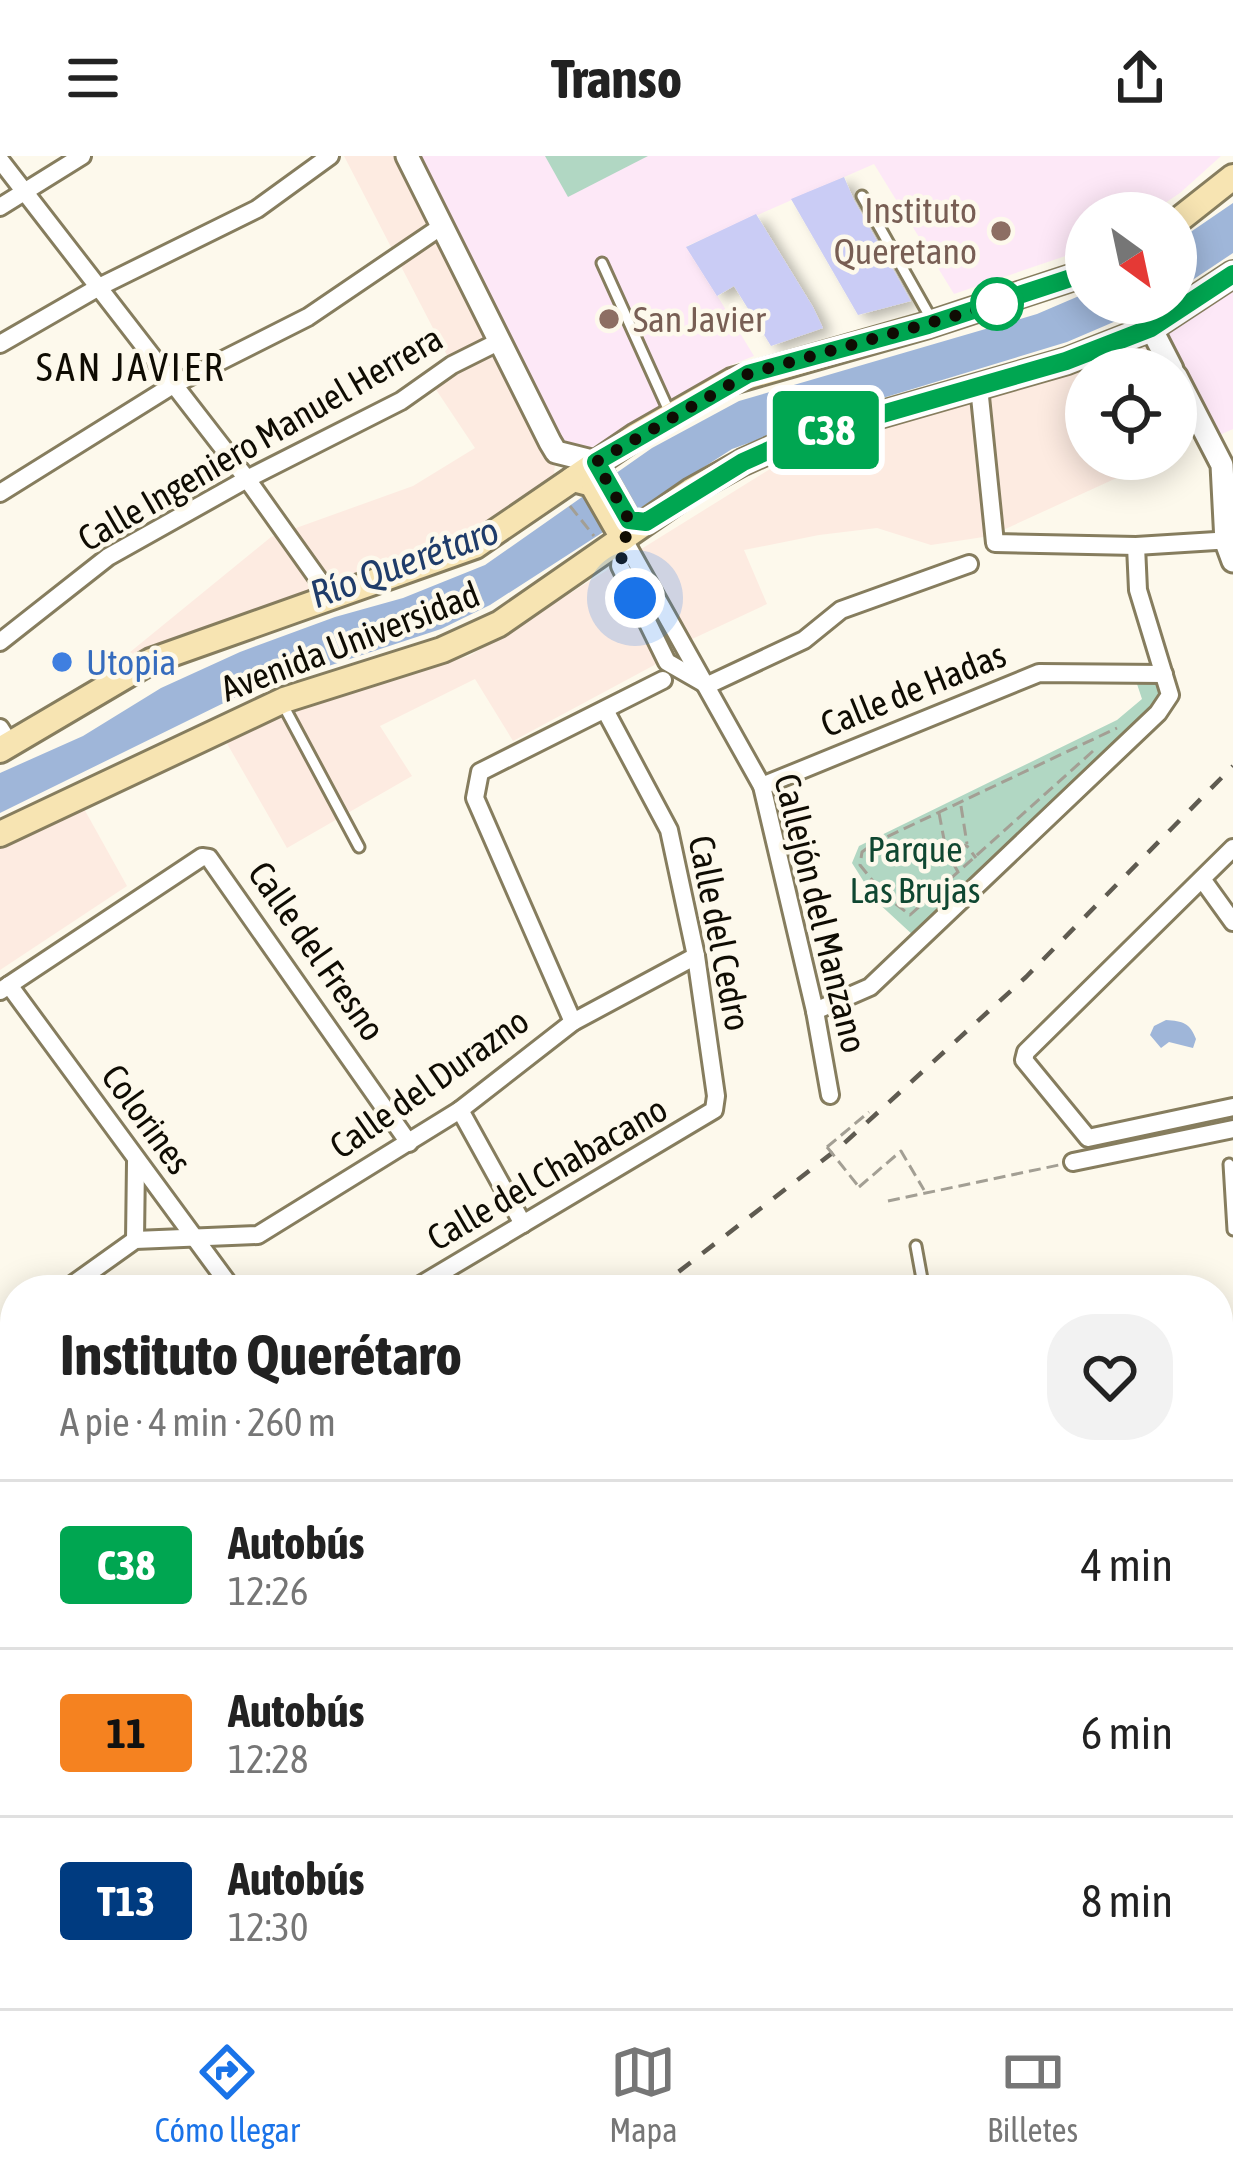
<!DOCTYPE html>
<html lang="es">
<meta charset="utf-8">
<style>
body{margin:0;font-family:"Asap Condensed",sans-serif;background:#f2f2f2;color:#222;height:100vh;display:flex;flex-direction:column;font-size:45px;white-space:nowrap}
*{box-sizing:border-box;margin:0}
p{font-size:39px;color:#767676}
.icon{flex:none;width:66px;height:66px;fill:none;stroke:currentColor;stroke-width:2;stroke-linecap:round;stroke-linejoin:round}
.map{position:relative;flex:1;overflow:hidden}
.sheet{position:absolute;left:0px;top:1119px;width:1233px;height:735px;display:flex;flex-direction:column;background:#fff;border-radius:48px 48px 0 0;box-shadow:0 6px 30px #0003}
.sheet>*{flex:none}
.badge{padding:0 24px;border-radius:9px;font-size:42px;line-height:78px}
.needle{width:78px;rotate:147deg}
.fabs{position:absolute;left:1065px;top:36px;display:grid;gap:24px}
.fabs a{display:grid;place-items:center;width:132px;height:132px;border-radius:50%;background:#fff;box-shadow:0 6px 30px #0003;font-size:60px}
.you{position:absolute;width:60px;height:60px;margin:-30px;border:9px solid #fff;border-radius:50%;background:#1a73e8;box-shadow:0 0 0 18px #1a73e833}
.map>.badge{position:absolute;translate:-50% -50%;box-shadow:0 0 0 6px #fff}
.round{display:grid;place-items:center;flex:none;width:126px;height:126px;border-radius:48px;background:#f2f2f2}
.headline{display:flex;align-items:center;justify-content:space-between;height:204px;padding:0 60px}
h1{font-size:57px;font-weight:700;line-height:90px}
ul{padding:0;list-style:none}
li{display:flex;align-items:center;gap:36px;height:168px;padding:0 60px;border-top:3px solid #e0e0e0}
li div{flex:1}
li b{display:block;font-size:45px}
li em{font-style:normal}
li .badge{min-width:132px;font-weight:700;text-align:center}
header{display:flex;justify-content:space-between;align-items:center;height:156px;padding:0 60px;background:#fff;font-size:54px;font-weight:700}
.tab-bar{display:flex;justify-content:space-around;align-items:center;height:168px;border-top:3px solid #e0e0e0;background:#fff;font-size:33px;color:#767676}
.tab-bar a{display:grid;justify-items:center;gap:6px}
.tab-bar .on{color:#1a73e8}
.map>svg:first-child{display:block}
.commercial{fill:#fdebe1}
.education{fill:#fde8f7}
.green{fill:#b1d7c3}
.water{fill:#9fb6d9}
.building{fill:#caccf5;filter:url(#shadow)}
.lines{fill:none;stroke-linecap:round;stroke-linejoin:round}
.service-casing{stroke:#867d5e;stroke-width:15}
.minor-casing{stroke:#867d5e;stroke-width:22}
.tertiary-casing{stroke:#867d5e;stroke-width:27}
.secondary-casing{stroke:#867d5e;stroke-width:30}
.trunk-casing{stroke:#d9d8d7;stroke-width:33}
.path{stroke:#a39f94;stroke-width:3;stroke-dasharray:12 6;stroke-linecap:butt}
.service{stroke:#fff;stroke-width:9}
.minor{stroke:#fff;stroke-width:16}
.tertiary{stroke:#fff;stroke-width:21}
.secondary{stroke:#f7e4b2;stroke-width:24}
.trunk{stroke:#eab633;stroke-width:27}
.rail{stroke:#5f5b51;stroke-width:4.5;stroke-dasharray:15 15;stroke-linecap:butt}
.path-bridge{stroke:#a39f94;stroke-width:3;stroke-dasharray:12 6;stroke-linecap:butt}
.line-casing{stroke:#fff;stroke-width:27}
.line{stroke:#00a651;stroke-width:18}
.walk{stroke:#0f0c03;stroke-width:12;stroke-dasharray:0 21.6}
.education-dot{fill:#8d6e63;stroke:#fdf9ec;stroke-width:4.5}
.stop-dot{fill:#fff;stroke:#00a651;stroke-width:6}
.shop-dot{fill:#3f7fe0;stroke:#fdf9ec;stroke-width:4.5}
.labels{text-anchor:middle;stroke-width:9;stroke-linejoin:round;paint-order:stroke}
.education-label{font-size:36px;fill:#785e54;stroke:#fdf9ec;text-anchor:end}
.street-label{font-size:36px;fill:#0f0c03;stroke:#fdf9ec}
.shop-label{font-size:36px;fill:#366cbe;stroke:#fdf9ec;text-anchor:start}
.park-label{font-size:36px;fill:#0f4731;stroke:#fdf9ec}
.neighbourhood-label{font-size:39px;letter-spacing:3px;fill:#0f0c03;stroke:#fdf9ec}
.water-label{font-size:39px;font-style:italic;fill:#1f3c6a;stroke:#fdf9ec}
</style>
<header><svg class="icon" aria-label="menu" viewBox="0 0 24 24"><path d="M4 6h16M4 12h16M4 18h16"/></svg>Transo<svg class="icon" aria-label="share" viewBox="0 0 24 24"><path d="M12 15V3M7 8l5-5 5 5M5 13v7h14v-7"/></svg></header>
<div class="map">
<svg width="1233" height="1852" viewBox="0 0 1233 1852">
<defs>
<filter id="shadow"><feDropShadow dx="9" dy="5" stdDeviation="6" flood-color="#0004"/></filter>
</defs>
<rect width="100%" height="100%" fill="#fdf9ec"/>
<!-- commercial -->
<g class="commercial">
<path d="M344,0H407L556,296L554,318L468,377L145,492L113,510L271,381L413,330L475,292L431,226L452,209Z"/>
<path d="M1147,191L1159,213H1086V303H1158L990,380L931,389L877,372L819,379L744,394L767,448L690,484L660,506L513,585L475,523L380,570L412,620L287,692L225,584L346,534L469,500L791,300Z"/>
<path d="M83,651L127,730L0,814V689Z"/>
<path d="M790,1839H948L971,1852H808Z"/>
</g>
<!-- education -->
<g class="education">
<path d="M407,0H1221L1180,37L1150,57H1086V93L954,138L874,8L687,90L754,200L726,211L575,303L556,296Z"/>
<path d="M1233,135V273L1215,281L1165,180Z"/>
</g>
<!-- green -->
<g class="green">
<path d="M545,0H648L568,41Z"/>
<path d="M1132,513H1158L1168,538L914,780L876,745L852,707L859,690L1117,564L1142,543Z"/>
</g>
<!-- water -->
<g class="water">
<path d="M1233,47V97L1176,135V86Z"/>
<path d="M1086,137V147H1158L1067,186L830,258L732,293L490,449L441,473L240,539L0,657V617L83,580L161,532L240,496L335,461L403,442L485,409L652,292L739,245L1037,158Z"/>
<path d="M1166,864C1183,865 1190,867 1196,883L1193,892L1169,886L1161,892L1150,879L1154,870Z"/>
</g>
<!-- building -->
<g class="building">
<path d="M844,21L854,44L911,145L858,159L791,43Z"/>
<path d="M756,58L813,151L823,172L771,190L734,130L717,140L686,91Z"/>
</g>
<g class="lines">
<!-- service casing -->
<g class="service-casing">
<g id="service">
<path d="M862,40L933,166"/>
<path d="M602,107L669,255"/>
<path d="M282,547L359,691"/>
<path d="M1229,1008L1233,1074"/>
<path d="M916,1090L924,1134"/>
<path d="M1218,1189L1233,1187"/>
<path d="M0,1715L15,1737"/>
<path d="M988,1852L996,1839"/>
</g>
</g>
<!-- minor casing -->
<g class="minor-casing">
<g id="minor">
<path d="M0,4L247,323L331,441"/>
<path d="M0,51L82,0"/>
<path d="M0,188L99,131L257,53L330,0"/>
<path d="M979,231L995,387L1136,390L1232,384"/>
<path d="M0,337L173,229L308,161L442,70"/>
<path d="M623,382L762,630L815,855L830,939"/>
<path d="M623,382L620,410L667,506L707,529"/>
<path d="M0,486L108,401L247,323L401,245L452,209L498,186"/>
<path d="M708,529L804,484L841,454L969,408"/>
<path d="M0,572L10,588"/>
<path d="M762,630L1039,517L1164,518"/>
<path d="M1233,692L1026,896L1024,904L1088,982L1233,951"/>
<path d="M1202,723L1233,766"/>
<path d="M9,829L233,1134"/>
<path d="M0,835L202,701L209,702L409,987"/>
<path d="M815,855L870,831L1158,557L1170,539L1138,434L1136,390"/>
<path d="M573,866L475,642L480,616L663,524"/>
<path d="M460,954L523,1068"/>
<path d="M1073,1006L1233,973"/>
<path d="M135,1084L136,1006"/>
<path d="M65,1134L135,1084L258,1079L460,954L573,866L696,800"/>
<path d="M412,1134L714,954L716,940L696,800L669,674L605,554"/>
<path d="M0,1182L15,1170"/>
<path d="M0,1348L15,1367"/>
<path d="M1218,1454L1233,1453"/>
<path d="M1218,1484L1233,1483"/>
<path d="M0,1494L15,1493"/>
<path d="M223,1839L237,1852"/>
<path d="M422,1839L436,1852"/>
<path d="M1083,1839L1108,1852"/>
<path d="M1116,1839L1142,1852"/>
<path d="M116,1852L130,1841"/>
<path d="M592,1852L602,1839"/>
<path d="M1023,1852L1031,1839"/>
</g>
</g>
<!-- tertiary casing -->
<g class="tertiary-casing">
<g id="tertiary">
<path d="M407,0L550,286L556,296L596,306L629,364L623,382"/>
<path d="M1151,172L1172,213"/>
<path d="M1176,220L1222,309L1226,386L1233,405"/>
<path d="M1218,1238L1233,1237"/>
<path d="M1218,1291L1233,1290"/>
<path d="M42,1852L53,1839"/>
<path d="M92,1852L110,1839"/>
</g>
</g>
<!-- secondary casing -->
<g class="secondary-casing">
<g id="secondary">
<path d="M1176,66L1233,21"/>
<path d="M573,323L592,328L623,382"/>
<path d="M0,594L151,505L475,390L636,280L732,225L928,169L1086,117"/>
<path d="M0,678L284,544L442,494L499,468L691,335L743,306L792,284L1067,205L1151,172L1233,118"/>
<path d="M0,1205L15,1219"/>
<path d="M0,1315L15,1327"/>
<path d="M611,1839L629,1852"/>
<path d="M790,1839L808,1852"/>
</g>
</g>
<!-- trunk casing -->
<g class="trunk-casing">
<g id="trunk">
<path d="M0,1238L15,1251"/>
<path d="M0,1278L15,1291"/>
<path d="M671,1839L688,1852"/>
<path d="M735,1839L753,1852"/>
</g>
</g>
<!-- path -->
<g class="path">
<path d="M570,350L594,380"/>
<path d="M1093,595L910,759L884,739L860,709L862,696L876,686L1117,572"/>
<path d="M961,650L967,688"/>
<path d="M939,657L946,694"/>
<path d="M958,716L947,696L957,688L967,690L976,702"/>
<path d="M827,991L869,956"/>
<path d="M859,1031L901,995L924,1034"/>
<path d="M888,1045L1059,1009"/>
<path d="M1218,1266L1233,1264"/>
</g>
<!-- service -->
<use href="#service" class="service"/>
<!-- minor -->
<use href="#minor" class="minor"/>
<!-- tertiary -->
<use href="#tertiary" class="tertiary"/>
<!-- secondary -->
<use href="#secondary" class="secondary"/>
<!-- trunk -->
<use href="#trunk" class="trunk"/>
<!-- rail -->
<g class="rail">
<path d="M655,1134L840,991L1026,821L1233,610"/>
<path d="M0,1601L15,1591"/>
</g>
<!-- path-bridge -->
<path class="path-bridge" d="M827,991L859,1031"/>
</g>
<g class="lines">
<!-- line casing -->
<g class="line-casing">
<path id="line" d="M1086,117L928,169L748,218L596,306L629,364L646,366L743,306L792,284L1066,205L1151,172L1233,118"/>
</g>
<!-- line -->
<use href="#line" class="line"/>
<!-- walk -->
<path class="walk" d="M635,442L620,410L629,364L596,306L748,218L997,148"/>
</g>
<!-- markers -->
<g class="education-dot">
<circle cx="1001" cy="75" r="12"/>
<circle cx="609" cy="163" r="12"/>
</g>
<circle class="stop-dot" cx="997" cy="148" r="24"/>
<circle class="shop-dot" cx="62" cy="506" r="12"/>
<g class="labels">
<!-- education labels -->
<g class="education-label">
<text x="977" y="67">Instituto<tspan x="977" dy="41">Queretano</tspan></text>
<text x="633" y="176" text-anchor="start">San Javier</text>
</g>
<!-- street labels -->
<g class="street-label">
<text transform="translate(260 282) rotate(-30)" y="13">Calle Ingeniero Manuel Herrera</text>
<text transform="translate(350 485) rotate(-21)" y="13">Avenida Universidad</text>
<text transform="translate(913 533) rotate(-22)" y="13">Calle de Hadas</text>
<text transform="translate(821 757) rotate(76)" y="13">Callejón del Manzano</text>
<text transform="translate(720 777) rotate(79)" y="13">Calle del Cedro</text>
<text transform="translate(317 795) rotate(55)" y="13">Calle del Fresno</text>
<text transform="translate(429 927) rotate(-35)" y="13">Calle del Durazno</text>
<text transform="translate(147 963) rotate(54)" y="13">Colorines</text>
<text transform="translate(547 1017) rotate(-30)" y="13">Calle del Chabacano</text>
</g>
<!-- shop labels -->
<g class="shop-label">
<text x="86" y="519">Utopia</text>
</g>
<!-- park labels -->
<g class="park-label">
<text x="915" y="706">Parque<tspan x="915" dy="41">Las Brujas</tspan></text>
</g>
<!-- neighbourhood labels -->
<g class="neighbourhood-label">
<text x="131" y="225">SAN JAVIER</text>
</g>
<!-- water labels -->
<g class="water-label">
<text transform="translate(404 406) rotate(-20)" y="14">Río Querétaro</text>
</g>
</g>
</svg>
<div class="fabs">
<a><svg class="needle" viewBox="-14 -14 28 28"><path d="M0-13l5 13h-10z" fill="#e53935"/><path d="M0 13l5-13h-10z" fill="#767676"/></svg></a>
<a><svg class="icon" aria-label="locate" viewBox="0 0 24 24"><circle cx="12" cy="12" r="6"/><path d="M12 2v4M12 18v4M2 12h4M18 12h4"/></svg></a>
</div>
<div class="you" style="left:635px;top:442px"></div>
<b class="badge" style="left:826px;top:274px;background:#00a651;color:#fff">C38</b>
<section class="sheet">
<div class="headline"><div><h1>Instituto Querétaro</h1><p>A pie · 4 min · 260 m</p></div><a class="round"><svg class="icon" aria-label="heart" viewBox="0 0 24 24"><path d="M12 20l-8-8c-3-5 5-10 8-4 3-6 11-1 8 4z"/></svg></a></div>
<ul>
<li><span class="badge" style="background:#00a651;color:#fff">C38</span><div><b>Autobús</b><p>12:26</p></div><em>4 min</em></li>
<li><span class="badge" style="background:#f58220;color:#111">11</span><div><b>Autobús</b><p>12:28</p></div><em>6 min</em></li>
<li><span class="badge" style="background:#003b80;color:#fff">T13</span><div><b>Autobús</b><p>12:30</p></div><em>8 min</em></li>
</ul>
</section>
</div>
<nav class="tab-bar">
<a class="on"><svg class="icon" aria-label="directions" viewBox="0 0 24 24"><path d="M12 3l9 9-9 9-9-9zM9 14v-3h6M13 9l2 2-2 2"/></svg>Cómo llegar</a>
<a><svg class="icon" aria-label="map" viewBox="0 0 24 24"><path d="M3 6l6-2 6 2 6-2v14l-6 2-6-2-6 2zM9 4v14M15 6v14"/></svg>Mapa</a>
<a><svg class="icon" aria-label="tickets" viewBox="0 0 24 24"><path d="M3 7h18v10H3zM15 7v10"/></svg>Billetes</a>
</nav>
